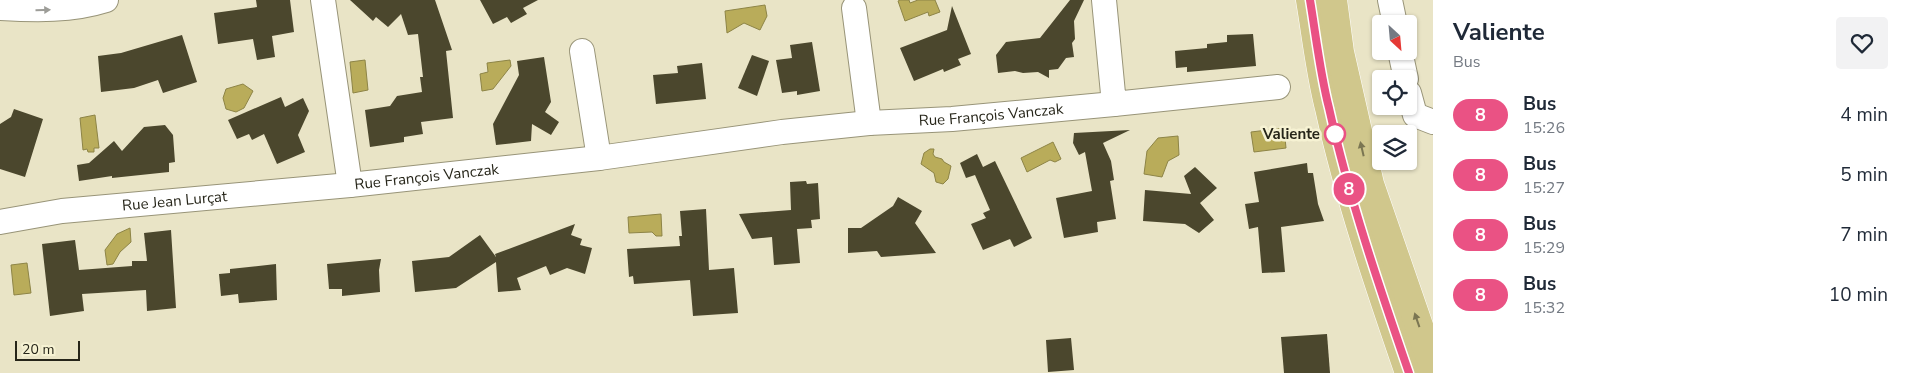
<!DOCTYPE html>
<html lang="fr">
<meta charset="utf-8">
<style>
body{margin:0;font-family:"Nunito Sans",sans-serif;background:#f2f2f3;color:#1f2937;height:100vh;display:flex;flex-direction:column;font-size:19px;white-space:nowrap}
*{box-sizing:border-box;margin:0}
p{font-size:16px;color:#747a83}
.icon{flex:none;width:28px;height:28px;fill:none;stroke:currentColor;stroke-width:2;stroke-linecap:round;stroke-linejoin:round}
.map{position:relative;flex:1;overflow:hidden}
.panel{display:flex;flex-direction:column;background:#fff;width:475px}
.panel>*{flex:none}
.badge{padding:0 10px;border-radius:16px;font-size:18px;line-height:32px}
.needle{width:32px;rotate:154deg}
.fabs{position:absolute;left:1372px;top:15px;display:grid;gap:10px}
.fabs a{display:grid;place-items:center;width:45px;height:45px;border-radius:5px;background:#fff;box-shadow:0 1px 4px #0004;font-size:25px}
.scale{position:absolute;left:15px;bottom:12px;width:65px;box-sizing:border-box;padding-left:5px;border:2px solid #262519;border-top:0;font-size:14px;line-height:18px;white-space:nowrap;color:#262519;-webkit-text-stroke:4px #f6f2d3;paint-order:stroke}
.map>.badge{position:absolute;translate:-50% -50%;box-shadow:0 0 0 2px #fff}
.round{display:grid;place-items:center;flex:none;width:52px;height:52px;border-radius:5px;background:#f2f2f3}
.overview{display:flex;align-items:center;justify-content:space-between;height:85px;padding:0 20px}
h1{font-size:24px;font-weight:700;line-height:38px}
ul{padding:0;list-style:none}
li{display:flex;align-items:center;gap:15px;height:60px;padding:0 20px}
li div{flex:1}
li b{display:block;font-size:19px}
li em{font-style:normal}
li .badge{min-width:55px;font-weight:700;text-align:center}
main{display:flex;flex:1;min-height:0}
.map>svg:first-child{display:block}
.water{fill:#b9ac5a;stroke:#8d8446}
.building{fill:#4b472d}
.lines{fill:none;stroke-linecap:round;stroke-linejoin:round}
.minor-casing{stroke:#989478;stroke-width:26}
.major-casing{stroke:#fff;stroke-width:29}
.minor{stroke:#fff;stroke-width:24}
.major{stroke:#d0c78c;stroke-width:28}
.oneway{fill:#9d9d98}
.oneway2{fill:#7b7652}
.line-casing{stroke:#fff;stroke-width:11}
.line{stroke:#ea5284;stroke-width:8}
.stop-dot{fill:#fff;stroke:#ea5284;stroke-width:2.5}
.labels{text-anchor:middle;stroke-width:5;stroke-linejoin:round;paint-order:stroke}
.street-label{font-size:15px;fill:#262519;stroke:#f6f2d3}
.stop-label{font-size:15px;font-weight:bold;fill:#262519;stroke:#f6f2d3;text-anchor:end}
</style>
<main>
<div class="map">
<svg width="1433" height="373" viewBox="0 0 1433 373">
<rect width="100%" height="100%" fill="#e9e4c6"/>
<!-- water -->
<g class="water">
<path d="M900,0H909L910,3L918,0H935L940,12L929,16L928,12L905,21L898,1Z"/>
<path d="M765,5L767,16L760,30L744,23L727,33L725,11Z"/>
<path d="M365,60L368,90L353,93L350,62Z"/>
<path d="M510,60L511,66L493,89L482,91L480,74L488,72L487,63Z"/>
<path d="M243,84L253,91L244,108L236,112L226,109L223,98L226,89Z"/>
<path d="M95,115L99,148H94V152H88L87,149L83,150L80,118Z"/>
<path d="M1284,128L1286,148L1254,152L1251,132Z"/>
<path d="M1178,136L1179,155L1168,161L1162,177L1144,174L1147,151L1158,138Z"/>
<path d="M1053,142L1061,159L1055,162L1050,160L1027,172L1021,158Z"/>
<path d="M930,149H934L933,154L935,157L942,159L944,162L951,166L948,179L943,184L936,182L934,173L921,164L924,153Z"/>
<path d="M661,214L662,236H656L652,232L629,233L628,217Z"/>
<path d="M130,228L131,242L120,252L113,264L107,265L105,250L117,234Z"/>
<path d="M27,263L31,293L14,295L11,265Z"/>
</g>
<!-- building -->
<g class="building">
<path d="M256,0H290L294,32L272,36L275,57L257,60L253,39L218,44L214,13L257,7Z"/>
<path d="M350,0H435L452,50L446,51L453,118L421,122L423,134L404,137V142L370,147L365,110L390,106L397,96L422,92L420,77H423L418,34L408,35L401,14L388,27L376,17L373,21Z"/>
<path d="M480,0H538L523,8L527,14L511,23L507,17L493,24Z"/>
<path d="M1070,0H1084L1074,21L1075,39L1072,43L1074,57L1066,58L1058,69L1049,70V78L1038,72L1023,73L1015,71L998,73L996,55L1006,42L1040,38Z"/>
<path d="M952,6L971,54L958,59L961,65L944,72L943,69L914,81L900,48L947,30Z"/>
<path d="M1253,34L1256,66L1187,72V67L1176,68L1175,51L1207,48V44L1227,42V35Z"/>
<path d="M182,35L197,82L163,93L158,80L134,88L101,92L98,56L121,53Z"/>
<path d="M812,42L820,91L797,95V91L782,93L776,60L792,58L790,45Z"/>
<path d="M752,55L769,61L757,96L738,88Z"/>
<path d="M544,57L551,102L545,112L559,122L551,135L532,124L531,141L496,145L493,124L519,75L517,61Z"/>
<path d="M702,63L706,99L656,104L653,75L678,73L677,66Z"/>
<path d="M281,97L285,107L303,98L309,111L298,135L305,152L277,164L264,134L252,140L249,134L237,139L228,120Z"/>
<path d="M14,109L43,119L25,177L0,169V124L11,117Z"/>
<path d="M165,125L173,135L175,162L169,163V172L112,178V176L79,181L77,165L89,163L114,141L122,151L144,127Z"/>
<path d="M1130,130L1103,143L1111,161L1114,180L1110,181L1116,219L1097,222L1098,232L1064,238L1056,198L1092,191L1085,152L1079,155L1073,143L1074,133Z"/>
<path d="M977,154L983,167L995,161L1032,238L1014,247L1010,239L983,250L971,224L986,218L983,213L990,210L975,175L966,178L960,163Z"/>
<path d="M1307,163L1308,173H1313L1318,204L1324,221L1281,227L1285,272L1262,273L1258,227L1249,229L1245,204L1259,202L1254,172Z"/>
<path d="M1195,167L1217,188L1200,203L1214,220L1199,233L1185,224L1143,221L1145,190L1191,194L1184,176Z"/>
<path d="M806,181L807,184L818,183L820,219L811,220L812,228L797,229L800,263L774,265L772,237L752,239L739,214L791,210L790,182Z"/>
<path d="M898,197L922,211L915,223L936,253L881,257L877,251L848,253V228H861L893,206Z"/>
<path d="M706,209L709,270L734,268L738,313L693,316L690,280L634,284L633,276L629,277L627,249L680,246L679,236H682L680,211Z"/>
<path d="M575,224L571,235L582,239L580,245L592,248L585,274L567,268L550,275L546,266L517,278L521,290L498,292L496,262L456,288L415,292L412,261L449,257L480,235L496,257L495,254Z"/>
<path d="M171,230L176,308L147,311L146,290L82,294L84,311L50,316L42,244L75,240L79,270L132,266V261H147L144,233Z"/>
<path d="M381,259L379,270L380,292L342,296V289H329L327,264Z"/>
<path d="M276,264L277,300L239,303L238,294L221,296L219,274L230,273V269Z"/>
<path d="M1327,334L1330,373H1284L1281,337Z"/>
<path d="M1071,338L1074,370L1048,372L1046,340Z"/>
</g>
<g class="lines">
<!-- minor casing -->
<g class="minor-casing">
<g id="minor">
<path id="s1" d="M323,0L350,185L599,158L782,132L869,123L952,119L1114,104"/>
<path d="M1104,0L1114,104L1278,87"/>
<path d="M1390,0L1395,24"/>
<path d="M0,8C36,10 71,11 106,0"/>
<path d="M854,8L869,123"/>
<path d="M582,51L599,158"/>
<path d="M1400,51L1406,79"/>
<path d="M1409,93L1415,115L1433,122"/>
<path id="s2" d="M0,222L62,211L350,185"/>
</g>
</g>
<!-- major casing -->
<g class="major-casing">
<g id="major">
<path d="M1310,0C1316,36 1320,73 1329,108C1349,198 1379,286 1409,373"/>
<path d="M1333,0L1340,52L1370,184L1433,366"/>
</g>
</g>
<!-- minor -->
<use href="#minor" class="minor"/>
<!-- major -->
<use href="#major" class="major"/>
</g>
<!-- one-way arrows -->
<defs><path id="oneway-solid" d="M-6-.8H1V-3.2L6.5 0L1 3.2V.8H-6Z" transform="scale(1.25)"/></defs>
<use class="oneway" href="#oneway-solid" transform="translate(43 10) rotate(-2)"/>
<g class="oneway2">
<use href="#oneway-solid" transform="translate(1362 149) rotate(-103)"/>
<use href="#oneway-solid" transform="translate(1417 320) rotate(-109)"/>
</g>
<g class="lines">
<!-- line casing -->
<g class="line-casing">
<path id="line" d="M1310,0C1316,36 1320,73 1329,108C1349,198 1379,286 1409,373"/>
</g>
<!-- line -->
<use href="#line" class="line"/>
</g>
<!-- markers -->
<circle class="stop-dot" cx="1335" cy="134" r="10"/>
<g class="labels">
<!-- street labels -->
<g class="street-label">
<text dy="5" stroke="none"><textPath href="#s1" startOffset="832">Rue François Vanczak</textPath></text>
<text dy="5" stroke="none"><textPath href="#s1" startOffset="264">Rue François Vanczak</textPath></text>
<text dy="5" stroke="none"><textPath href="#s2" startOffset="176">Rue Jean Lurçat</textPath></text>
</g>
<!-- stop labels -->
<g class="stop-label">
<text x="1320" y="139">Valiente</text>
</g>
</g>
</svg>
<div class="fabs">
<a><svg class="needle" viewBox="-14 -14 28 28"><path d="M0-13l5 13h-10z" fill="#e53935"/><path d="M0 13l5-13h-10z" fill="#747a83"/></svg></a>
<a><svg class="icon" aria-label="locate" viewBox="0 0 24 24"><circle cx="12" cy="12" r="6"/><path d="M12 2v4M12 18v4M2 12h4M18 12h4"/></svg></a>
<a><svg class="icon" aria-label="layers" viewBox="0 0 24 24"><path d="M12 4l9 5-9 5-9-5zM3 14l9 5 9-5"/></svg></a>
</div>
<div class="scale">20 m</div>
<b class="badge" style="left:1349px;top:189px;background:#ea5284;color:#fff">8</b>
</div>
<section class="panel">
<div class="overview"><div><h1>Valiente</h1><p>Bus</p></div><a class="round"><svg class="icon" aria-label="heart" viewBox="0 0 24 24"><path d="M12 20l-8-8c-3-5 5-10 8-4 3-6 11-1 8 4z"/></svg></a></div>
<ul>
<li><span class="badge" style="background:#ea5284;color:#fff">8</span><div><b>Bus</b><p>15:26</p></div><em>4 min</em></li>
<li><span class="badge" style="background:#ea5284;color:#fff">8</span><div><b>Bus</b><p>15:27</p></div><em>5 min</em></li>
<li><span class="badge" style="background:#ea5284;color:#fff">8</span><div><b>Bus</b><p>15:29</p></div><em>7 min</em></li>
<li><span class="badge" style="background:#ea5284;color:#fff">8</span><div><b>Bus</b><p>15:32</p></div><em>10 min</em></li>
</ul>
</section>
</main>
